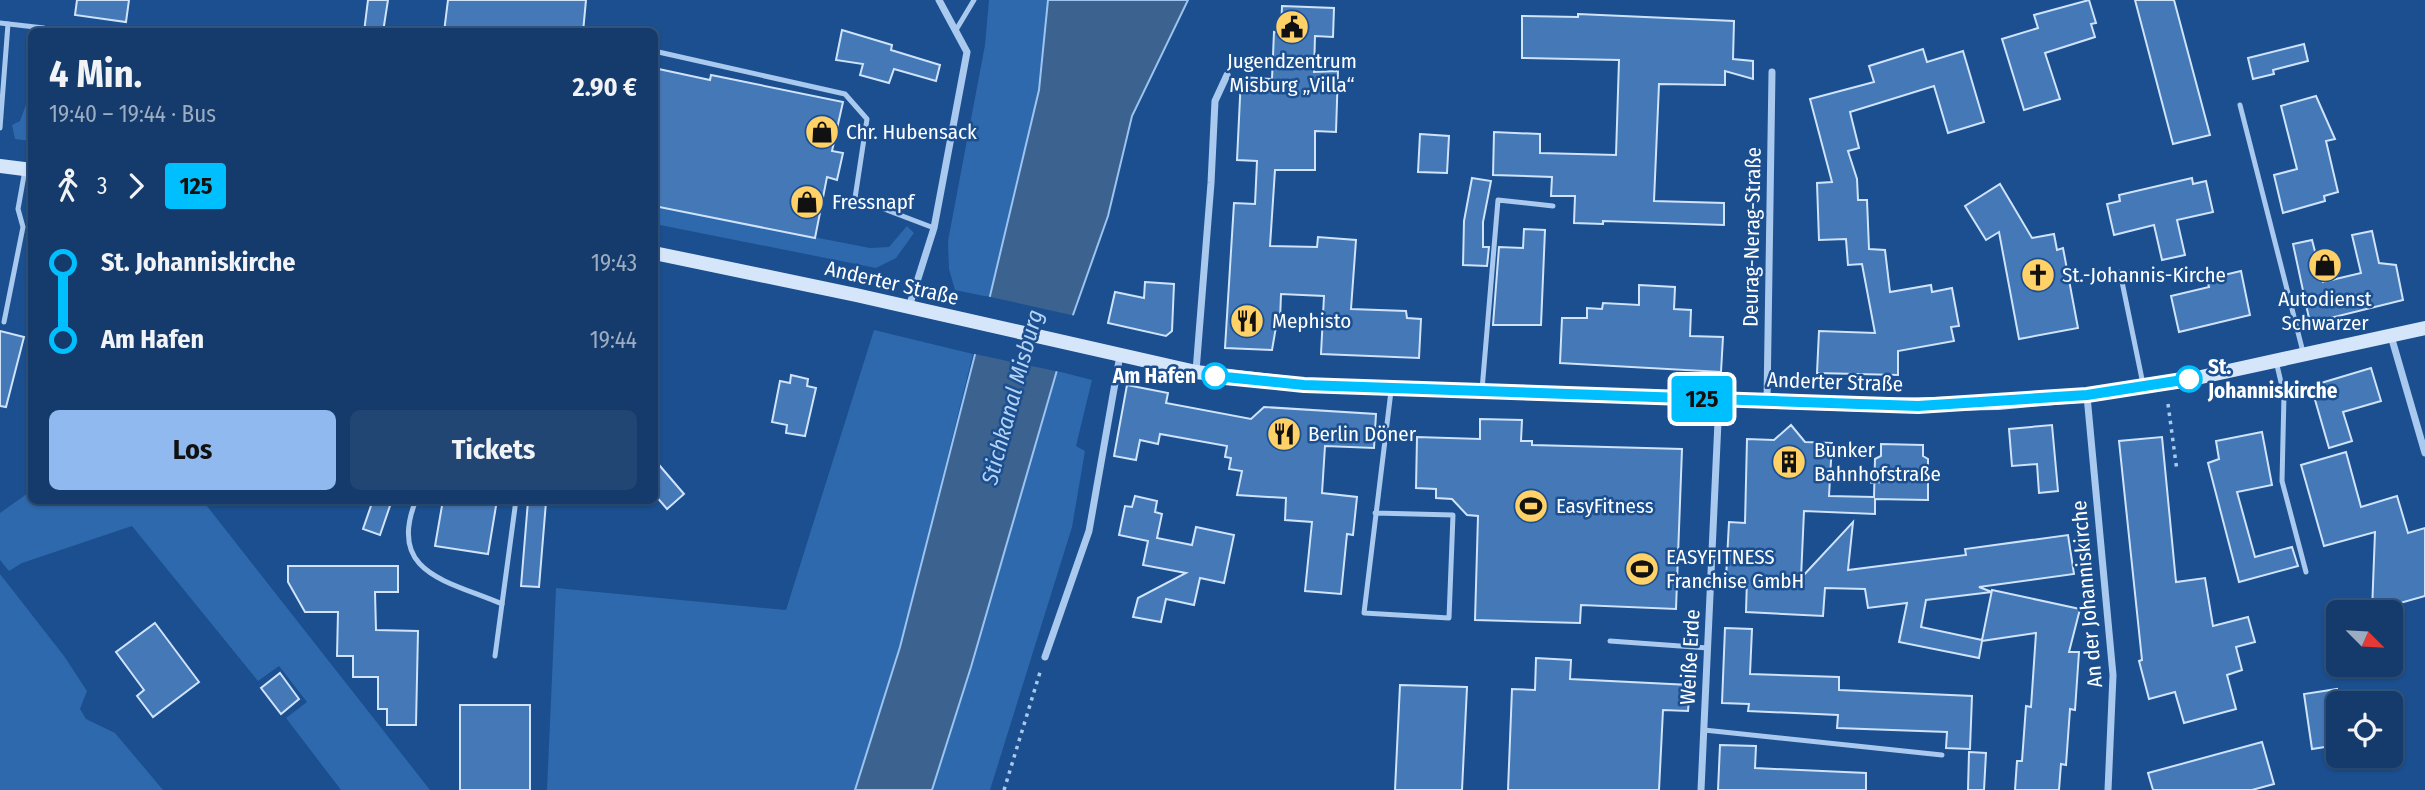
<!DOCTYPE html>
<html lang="de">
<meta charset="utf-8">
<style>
body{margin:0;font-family:"Fira Sans Condensed",sans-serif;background:#214673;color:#f1f3f6;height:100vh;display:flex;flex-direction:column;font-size:26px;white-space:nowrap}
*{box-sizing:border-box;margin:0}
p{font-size:23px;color:#9dadc1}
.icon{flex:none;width:38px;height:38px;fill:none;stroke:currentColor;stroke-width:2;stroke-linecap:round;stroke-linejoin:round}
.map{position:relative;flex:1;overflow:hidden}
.sheet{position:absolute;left:28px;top:28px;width:630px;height:476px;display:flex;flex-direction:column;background:#143b6b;border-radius:10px;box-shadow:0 2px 5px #0004,0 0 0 2px #33557e}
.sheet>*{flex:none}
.badge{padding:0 14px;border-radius:5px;font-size:24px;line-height:46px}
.needle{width:46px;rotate:114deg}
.controls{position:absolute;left:2326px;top:600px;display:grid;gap:14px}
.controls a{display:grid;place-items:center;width:77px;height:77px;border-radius:10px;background:#143b6b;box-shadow:0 2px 5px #0004,0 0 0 2px #33557e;font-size:35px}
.map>.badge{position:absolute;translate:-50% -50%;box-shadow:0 0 0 4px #fff}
.legs{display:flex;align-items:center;gap:10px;height:77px;padding:0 21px;font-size:23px}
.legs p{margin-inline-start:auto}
.overview{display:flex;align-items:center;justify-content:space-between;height:119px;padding:0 21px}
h1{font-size:38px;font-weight:700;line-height:52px}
.cta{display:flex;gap:14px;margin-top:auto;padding:14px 21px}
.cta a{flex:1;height:80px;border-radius:10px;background:#90b9f0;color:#111;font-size:28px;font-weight:700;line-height:80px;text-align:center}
.cta a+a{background:#214673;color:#f1f3f6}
ul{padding:0 21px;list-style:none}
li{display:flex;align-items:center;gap:24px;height:77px;font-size:26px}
li i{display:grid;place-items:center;width:10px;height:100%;margin:0 9px;background:currentColor}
li i::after{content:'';width:18px;height:18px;margin:-9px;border:5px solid;border-radius:50%;background:#143b6b}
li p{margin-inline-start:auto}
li:first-child i{background:linear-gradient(#0000 50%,currentColor 0)}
li:last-child i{background:linear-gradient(currentColor 50%,#0000 0)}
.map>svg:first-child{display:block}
.green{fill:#2e69ad}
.water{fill:#3c6290;stroke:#9cc4f0;stroke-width:2}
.pier{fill:#1b4f8f}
.building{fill:#4478b7;stroke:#cfe3fa;stroke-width:2}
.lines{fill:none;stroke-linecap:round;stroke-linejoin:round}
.path{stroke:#a9c9ee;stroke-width:3.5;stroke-dasharray:3.5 5;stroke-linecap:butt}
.lane{stroke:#a9c9ee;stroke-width:5}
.street{stroke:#a9c9ee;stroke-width:7}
.secondary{stroke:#d6e6fa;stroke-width:14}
.line-1-casing{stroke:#fff;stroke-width:16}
.line-1{stroke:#00bfff;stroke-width:10}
.stop-1-dot{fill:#fff;stroke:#00bfff;stroke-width:3.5}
.labels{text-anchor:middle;stroke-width:5;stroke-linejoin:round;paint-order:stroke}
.poi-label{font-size:21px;fill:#fff;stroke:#1b4f8f;text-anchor:start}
.street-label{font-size:21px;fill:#fff;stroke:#1b4f8f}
.stop-label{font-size:21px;font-weight:bold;fill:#fff;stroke:#1b4f8f;text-anchor:start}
.water-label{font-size:23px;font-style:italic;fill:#b5d3f5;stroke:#1b4f8f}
</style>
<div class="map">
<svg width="2425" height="790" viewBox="0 0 2425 790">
<rect width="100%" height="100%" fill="#1b4f8f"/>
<!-- green -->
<g class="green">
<path d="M989,0H1048L1039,90L989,297L955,290L949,269L948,241L985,45Z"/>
<path d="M31,91V141L15,139L12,125L20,121Z"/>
<path d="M654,206L870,248L889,247L907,226L914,233L896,258L876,268L655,224Z"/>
<path d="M874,330L973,354L900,647L855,790H547L556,588L786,610Z"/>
<path d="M1057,371L1092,380L1076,446L1085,451L1072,527L990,790H932Z"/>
<path d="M31,491L32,500L203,501L430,790H341L286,718L307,702L279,666L258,681L132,526L22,563L9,571L0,560V513Z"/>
<path d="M0,574L64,656L87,691L80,709L86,719L115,733L163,790H0Z"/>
</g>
<!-- water -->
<path class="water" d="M1048,0H1188L1132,116L1108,216L1073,315L971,667L932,790H855L900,647L990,296L1039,90Z"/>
<!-- pier -->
<path class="pier" d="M986,296L1076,316L1060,372L970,353Z"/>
<!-- building -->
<g class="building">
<path d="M77,0H129L126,22L75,15Z"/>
<path d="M368,0H388L383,32H364Z"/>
<path d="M448,0H586L583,32H444Z"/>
<path d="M2089,0L2096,23L2091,24L2095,37L2045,53L2060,99L2024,110L2002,39L2038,28L2034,15Z"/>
<path d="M2135,0H2174L2210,135L2173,144Z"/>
<path d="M1282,6L1334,8L1333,37L1315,36L1314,72L1338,71L1336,132L1315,131V170H1275L1270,246L1317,247L1318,237L1356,240L1351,309L1406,311L1407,318L1421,319L1419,358L1321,354L1324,296L1281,294L1280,321H1277L1272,350L1225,348L1234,203L1255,204L1257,161L1237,160L1241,77L1272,79L1274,32L1281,33Z"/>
<path d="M1578,14L1734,21L1733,59L1753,61V79L1725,71V85L1659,84L1654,201L1724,203V225L1603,221V224L1574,223L1575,196H1551L1552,177L1493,175L1494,132L1540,134V153L1616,155L1619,60L1522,58V16L1578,17Z"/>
<path d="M842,30L892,45L891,50L940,65L936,81L894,69L889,83L860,75L863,64L836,60Z"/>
<path d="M2304,44L2308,61L2273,70L2274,74L2253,79L2248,58Z"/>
<path d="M1923,49L1927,62L1963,51L1984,122L1948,133L1934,86L1850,112L1859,148L1848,151L1857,179L1858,200H1867L1869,249L1885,250L1890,292L1931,285L1932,292L1952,288L1959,326L1951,327L1954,341L1898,351V375L1817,373L1819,331L1875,333L1862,264L1848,265L1846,239L1819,240L1817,183L1832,182L1810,99L1874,82L1869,66Z"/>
<path d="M654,68L710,80L711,75L843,102L832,151L843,153L837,180L827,177L815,238L654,206Z"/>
<path d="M2316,96L2335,139L2326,141L2338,192L2324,196L2325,201L2283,213L2274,175L2297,169L2281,106Z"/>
<path d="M1420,134L1449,136L1447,173L1418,172Z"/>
<path d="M1472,178L1491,181L1483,222V247H1489L1487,266L1463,265L1464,221Z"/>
<path d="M2192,178L2193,184L2206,181L2213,212L2177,220L2185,255L2162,260L2154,225L2114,235L2107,204L2120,201L2119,195Z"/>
<path d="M2000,184L2032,238L2054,234L2057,250L2063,248L2078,328L2019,339L1999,232L1986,240L1965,206Z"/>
<path d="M1524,229L1545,230L1541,325H1493L1499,247L1523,248Z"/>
<path d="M2372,231L2379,263L2396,265L2403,300L2310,323L2293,244L2312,240L2323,282L2361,273L2352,235Z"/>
<path d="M2241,271L2250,315L2179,332L2171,296L2209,287L2207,279Z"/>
<path d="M1145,282L1174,284L1172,331L1166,336L1108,323L1115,292L1144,298Z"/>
<path d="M1639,285L1675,287L1674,309L1691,310L1690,336L1723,337L1721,372L1560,363L1562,318H1587V308L1602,309L1603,303L1639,305Z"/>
<path d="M0,331L24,337L6,407L0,406Z"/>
<path d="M2371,368L2381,401L2343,412L2352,441L2329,448L2311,386Z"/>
<path d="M791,375L808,379L807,386L816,388L805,436L786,433L787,425L772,422L780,381L790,383Z"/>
<path d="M1127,385L1168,393L1166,403L1251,419L1264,407L1376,414L1374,448L1325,446L1322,493L1357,497L1353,535L1347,534L1341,594L1305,591L1312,522L1285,520L1286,498L1237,495L1242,471L1229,469L1231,458L1225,457L1227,446L1160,434L1158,444L1140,440L1136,460L1114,456Z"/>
<path d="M1480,419L1522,420L1521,441H1532V445L1682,449L1676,609L1581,605L1580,623L1475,620L1478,516L1467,515L1452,499L1436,498V489L1416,488L1417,437L1480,439Z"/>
<path d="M1791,425L1805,442L1832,443L1829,496L1874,497L1875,459L1881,456V444L1923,445V456L1928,459V500L1875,499V514L1804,511L1801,578L1853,522L1848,570L1966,555L1965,549L2068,535L2074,574L1979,587L1992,592L1926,600L1921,627L1982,640L1992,590L2080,609L2069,652H2079L2075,710L2070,709L2066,765L2061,764L2059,790H2015L2017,761H2022L2026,706L2031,707L2036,633L1982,641L1979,658L1899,642L1907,603L1868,608L1865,589L1825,588L1823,616L1746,612L1747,579L1726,578L1729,522L1745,523L1747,439L1774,440Z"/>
<path d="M2052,425L2058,491L2039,493L2037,464L2012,466L2009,429Z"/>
<path d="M2262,432L2272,485L2237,492L2255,557L2292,547L2298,566L2239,582L2208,463L2219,459L2216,441Z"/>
<path d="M2162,437L2176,582L2205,578L2213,626L2248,617L2255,642L2236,647L2242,670L2227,675L2236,709L2184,723L2175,692L2149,699L2139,661L2142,660L2119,441Z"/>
<path d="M2346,452L2361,507L2397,496L2408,533L2425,528V596L2372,611L2375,532L2324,546L2301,465Z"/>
<path d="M654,459L684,494L667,509L654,494Z"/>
<path d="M1135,496L1157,501L1155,512L1162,514L1157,538L1192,545L1196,527L1234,535L1224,583L1200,578L1194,605L1166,599L1161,622L1133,617L1138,598L1186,573L1143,565L1148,541L1119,535L1125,506L1132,507Z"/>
<path d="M373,500H392L380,535L363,529Z"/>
<path d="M443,500H497L488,554L435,546Z"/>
<path d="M528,501L546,502L539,587L521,586Z"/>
<path d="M288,566H398V592H375L376,630L418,631L416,725H387V709H378V677H353V656H337L338,612H305L288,582Z"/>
<path d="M155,623L199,682L153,717L137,696L144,690L116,652Z"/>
<path d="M1725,628L1752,629L1750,674L1839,677V690L1972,696L1970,749L1946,748L1947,732L1837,728L1838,715L1748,711L1749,704L1722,703Z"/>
<path d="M1536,658L1571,660L1570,679L1690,685L1688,711L1663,710L1659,790H1508L1512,689L1535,690Z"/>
<path d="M280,673L299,699L281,714L261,688Z"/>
<path d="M1400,685L1467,687L1462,790H1395Z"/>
<path d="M2337,689L2338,745L2312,749L2304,694Z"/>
<rect x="460" y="705" width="70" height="85"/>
<path d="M2262,742L2274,784L2252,790H2153L2148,773Z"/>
<path d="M1720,745L1756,746L1755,768L1866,773V790H1718Z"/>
<path d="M1969,752L1986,753L1984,790H1968Z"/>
</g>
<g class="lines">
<!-- path -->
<g class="path">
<path d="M2168,404L2177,471"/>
<path d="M1870,482H1879V478"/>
<path d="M1004,790L1041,669"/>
</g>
<!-- lane -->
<g class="lane">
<path d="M0,23L44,28"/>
<path d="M956,30L974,0"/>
<path d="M654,51L845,94L867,119L855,198L934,228"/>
<path d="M2240,105L2303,352"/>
<path d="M0,128L8,24"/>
<path d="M2120,272L2143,384"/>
<path d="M4,322L23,227L18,209L25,170"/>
<path d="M2276,361L2284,395L2282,481L2306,572"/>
<path d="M1482,390L1498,200L1553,206"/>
<path d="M416,500C386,574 449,581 502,604"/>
<path d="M1375,513L1453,515L1449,618L1364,613L1391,391"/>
<path d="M1610,641L1708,648"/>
<path d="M495,656L516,500"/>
<path d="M1704,730L1942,755"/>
</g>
<!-- street -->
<g class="street">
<path d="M909,307L934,228L967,52L939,0"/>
<path d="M2391,336L2425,453"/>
<path d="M1196,371L1211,183L1215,101L1227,75"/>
<path d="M2087,396L2113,675L2108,790"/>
<path d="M1767,401L1772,72"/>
<path d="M1045,657L1089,531L1120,355"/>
<path d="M1701,790L1719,400"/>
</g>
<!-- secondary -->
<g class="secondary">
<path d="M0,166L32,170"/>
<path d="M654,253L856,295L1196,372L1304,385L1871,405L1998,403L2086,395L2192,379L2425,328"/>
</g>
</g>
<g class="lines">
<!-- line-1 casing -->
<g class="line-1-casing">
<path id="line-1" d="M1215,376L1304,385L1918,406L2087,395L2189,379"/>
</g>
<!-- line-1 -->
<use href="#line-1" class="line-1"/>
</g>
<!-- icons -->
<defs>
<g id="civic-disc" transform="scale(1.75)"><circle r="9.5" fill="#ffd166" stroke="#1b4f8f"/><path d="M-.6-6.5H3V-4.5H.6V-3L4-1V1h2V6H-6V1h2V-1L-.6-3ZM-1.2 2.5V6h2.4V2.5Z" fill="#111"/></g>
<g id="shop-disc" transform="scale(1.75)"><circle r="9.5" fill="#ffd166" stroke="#1b4f8f"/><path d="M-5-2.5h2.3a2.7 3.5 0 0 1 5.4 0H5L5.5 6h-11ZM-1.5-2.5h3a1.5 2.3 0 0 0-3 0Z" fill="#111"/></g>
<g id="church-disc" transform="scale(1.75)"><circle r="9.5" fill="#ffd166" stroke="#1b4f8f"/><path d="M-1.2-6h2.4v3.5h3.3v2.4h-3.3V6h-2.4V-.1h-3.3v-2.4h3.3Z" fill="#111"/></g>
<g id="restaurant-disc" transform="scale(1.75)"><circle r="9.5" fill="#ffd166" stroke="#1b4f8f"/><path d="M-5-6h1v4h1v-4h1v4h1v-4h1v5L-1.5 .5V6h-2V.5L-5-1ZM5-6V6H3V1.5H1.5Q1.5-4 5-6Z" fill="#111"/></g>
<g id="building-disc" transform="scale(1.75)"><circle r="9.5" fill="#ffd166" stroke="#1b4f8f"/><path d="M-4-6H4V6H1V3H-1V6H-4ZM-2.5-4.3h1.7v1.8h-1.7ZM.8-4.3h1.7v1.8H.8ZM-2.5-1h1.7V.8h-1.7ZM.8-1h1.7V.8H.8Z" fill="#111"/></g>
<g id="stadium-disc" transform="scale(1.75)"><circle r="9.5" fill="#ffd166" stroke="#1b4f8f"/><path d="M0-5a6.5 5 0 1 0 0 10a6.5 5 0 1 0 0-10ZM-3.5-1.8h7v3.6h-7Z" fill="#111"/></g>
</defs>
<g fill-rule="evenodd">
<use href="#civic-disc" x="1292" y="27"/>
<use href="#shop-disc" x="822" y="132"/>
<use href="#shop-disc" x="807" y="202"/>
<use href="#shop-disc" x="2325" y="265"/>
<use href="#church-disc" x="2038" y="275"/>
<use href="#restaurant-disc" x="1247" y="321"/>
<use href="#restaurant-disc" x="1284" y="434"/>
<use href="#building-disc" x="1789" y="462"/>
<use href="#stadium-disc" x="1531" y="506"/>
<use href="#stadium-disc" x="1642" y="569"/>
</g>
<!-- markers -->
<g class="stop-1-dot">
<circle cx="1215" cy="376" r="12"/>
<circle cx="2189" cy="379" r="12"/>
</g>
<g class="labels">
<!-- poi labels -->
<g class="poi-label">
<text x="1292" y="68" text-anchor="middle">Jugendzentrum<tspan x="1292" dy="24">Misburg „Villa“</tspan></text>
<text x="846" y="139">Chr. Hubensack</text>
<text x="832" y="209">Fressnapf</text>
<text x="2062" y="282">St.-Johannis-Kirche</text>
<text x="2325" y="306" text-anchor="middle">Autodienst<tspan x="2325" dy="24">Schwarzer</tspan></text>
<text x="1272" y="328">Mephisto</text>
<text x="1308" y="441">Berlin Döner</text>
<text x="1814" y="457">Bunker<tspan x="1814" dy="24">Bahnhofstraße</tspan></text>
<text x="1556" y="513">EasyFitness</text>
<text x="1666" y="564">EASYFITNESS<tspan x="1666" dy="24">Franchise GmbH</tspan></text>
</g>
<!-- street labels -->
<g class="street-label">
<text transform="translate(1752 237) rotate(-89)" y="7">Deurag-Nerag-Straße</text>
<text transform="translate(892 283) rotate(13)" y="7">Anderter Straße</text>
<text transform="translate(1835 382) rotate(2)" y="7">Anderter Straße</text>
<text transform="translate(2087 594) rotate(-95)" y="7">An der Johanniskirche</text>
<text transform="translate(1690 657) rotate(-87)" y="7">Weiße Erde</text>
</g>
<!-- stop labels -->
<g class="stop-label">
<text x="2208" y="374">St.<tspan x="2208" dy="24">Johanniskirche</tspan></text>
<text x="1196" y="383" text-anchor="end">Am Hafen</text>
</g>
<!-- water labels -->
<g class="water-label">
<text transform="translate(1012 397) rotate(-75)" y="8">Stichkanal Misburg</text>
</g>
</g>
</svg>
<div class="controls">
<a><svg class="needle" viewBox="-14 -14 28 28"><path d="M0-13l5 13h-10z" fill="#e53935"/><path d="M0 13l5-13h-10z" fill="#9dadc1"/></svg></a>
<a><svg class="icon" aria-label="locate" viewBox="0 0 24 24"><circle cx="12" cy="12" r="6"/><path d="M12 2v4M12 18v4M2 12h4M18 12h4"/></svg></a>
</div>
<b class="badge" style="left:1702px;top:399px;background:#00bfff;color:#111">125</b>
<section class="sheet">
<div class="overview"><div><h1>4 Min.</h1><p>19:40 – 19:44 · Bus</p></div><b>2.90 €</b></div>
<div class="legs"><svg class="icon" aria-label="walk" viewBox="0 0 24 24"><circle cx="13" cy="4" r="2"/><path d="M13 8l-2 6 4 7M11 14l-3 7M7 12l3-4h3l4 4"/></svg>3<svg class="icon" aria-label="forward" viewBox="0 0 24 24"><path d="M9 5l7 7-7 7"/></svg><b class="badge" style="background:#00bfff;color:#111">125</b></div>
<ul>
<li><i style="color:#00bfff"></i><b>St. Johanniskirche</b><p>19:43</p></li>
<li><i style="color:#00bfff"></i><b>Am Hafen</b><p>19:44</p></li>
</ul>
<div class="cta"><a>Los</a><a>Tickets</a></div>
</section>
</div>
